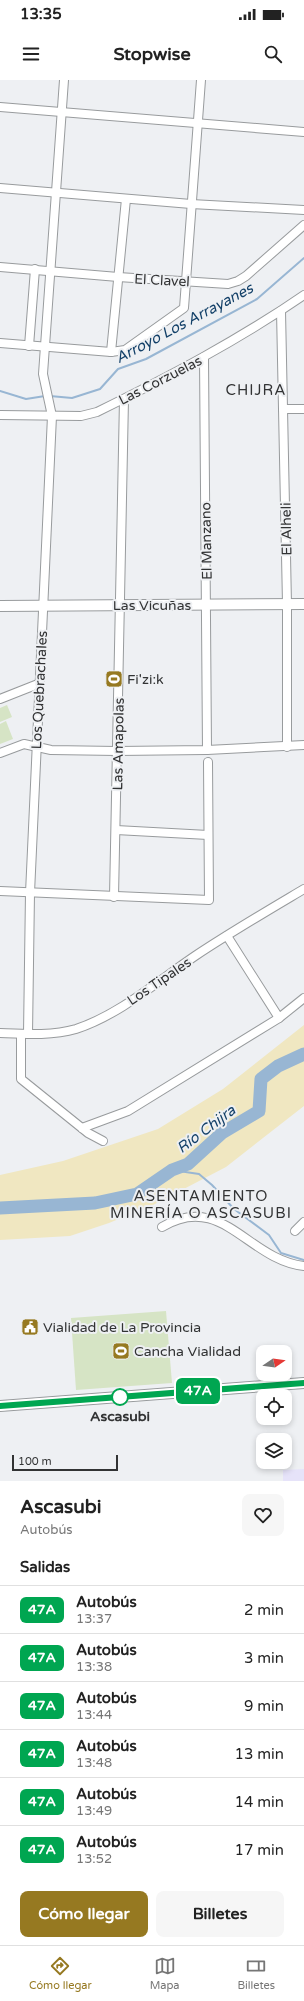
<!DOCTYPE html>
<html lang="es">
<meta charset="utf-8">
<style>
body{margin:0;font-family:"Varela Round",sans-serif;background:#f6f6f6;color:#222;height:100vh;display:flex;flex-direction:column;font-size:15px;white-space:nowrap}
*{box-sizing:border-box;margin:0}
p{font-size:13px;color:#767676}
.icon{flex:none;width:22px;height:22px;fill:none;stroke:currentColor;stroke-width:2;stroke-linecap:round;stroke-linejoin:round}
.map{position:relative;height:1401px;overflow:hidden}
.details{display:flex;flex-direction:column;background:#fff;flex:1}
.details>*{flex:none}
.badge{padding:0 8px;border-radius:6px;font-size:14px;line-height:26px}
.needle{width:26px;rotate:77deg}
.tools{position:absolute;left:256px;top:1265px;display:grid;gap:8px}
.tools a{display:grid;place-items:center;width:36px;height:36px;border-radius:8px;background:#fff;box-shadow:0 2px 6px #0003;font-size:20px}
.scale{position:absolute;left:12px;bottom:10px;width:106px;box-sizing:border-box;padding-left:4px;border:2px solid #323334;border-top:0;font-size:11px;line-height:14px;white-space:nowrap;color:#323334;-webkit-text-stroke:3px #eef0f3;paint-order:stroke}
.map>.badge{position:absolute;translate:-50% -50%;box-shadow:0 0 0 2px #fff}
h2{padding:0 20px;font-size:15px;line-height:36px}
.round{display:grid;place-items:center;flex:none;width:42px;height:42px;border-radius:8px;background:#f6f6f6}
.head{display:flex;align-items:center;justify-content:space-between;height:68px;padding:0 20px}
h1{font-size:19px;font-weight:800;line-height:30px}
.primary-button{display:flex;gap:8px;margin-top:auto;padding:8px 20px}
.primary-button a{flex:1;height:46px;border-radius:8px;background:#967921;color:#fff;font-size:16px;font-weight:800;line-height:46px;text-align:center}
.primary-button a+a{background:#f6f6f6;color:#222}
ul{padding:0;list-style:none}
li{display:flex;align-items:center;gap:12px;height:48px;padding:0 20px;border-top:1px solid #e0e0e0}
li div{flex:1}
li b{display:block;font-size:15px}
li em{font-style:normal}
li .badge{min-width:44px;font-weight:700;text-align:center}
.status{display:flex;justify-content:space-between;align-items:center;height:28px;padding:0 20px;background:#fff;direction:ltr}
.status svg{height:11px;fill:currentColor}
header{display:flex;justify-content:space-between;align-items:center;height:52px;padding:0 20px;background:#fff;font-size:18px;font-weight:800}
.tabs{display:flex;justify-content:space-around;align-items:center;height:56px;border-top:1px solid #e0e0e0;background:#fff;font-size:11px;color:#767676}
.tabs a{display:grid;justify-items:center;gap:2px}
.tabs .selected{color:#967921}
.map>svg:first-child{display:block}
.education{fill:#e6e3f9}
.green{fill:#d6e4c5}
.sand{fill:#f0e7c1}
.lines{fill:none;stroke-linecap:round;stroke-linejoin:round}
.stream{stroke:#98b6d3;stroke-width:2}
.river{stroke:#98b6d3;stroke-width:13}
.minor-casing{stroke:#989b9d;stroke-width:10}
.tertiary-casing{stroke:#989b9d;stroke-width:12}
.minor{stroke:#fff;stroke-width:8}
.tertiary{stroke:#fff;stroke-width:10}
.line-casing{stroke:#fff;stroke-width:9}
.line{stroke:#00a651;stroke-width:6}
.stop-dot{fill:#fff;stroke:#00a651;stroke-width:2}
.labels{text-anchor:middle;stroke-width:4;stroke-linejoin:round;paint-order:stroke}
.street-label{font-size:14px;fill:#323334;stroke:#eef0f3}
.poi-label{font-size:14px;fill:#323334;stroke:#eef0f3;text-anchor:start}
.stop-label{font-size:14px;font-weight:bold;fill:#323334;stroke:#eef0f3}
.water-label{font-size:15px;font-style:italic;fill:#134068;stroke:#eef0f3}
.neighbourhood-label{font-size:15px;letter-spacing:1px;fill:#323334;stroke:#eef0f3}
</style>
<div class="status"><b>13:35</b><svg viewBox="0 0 49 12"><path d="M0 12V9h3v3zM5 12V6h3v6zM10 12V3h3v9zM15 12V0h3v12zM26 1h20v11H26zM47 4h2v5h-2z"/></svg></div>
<header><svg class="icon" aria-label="menu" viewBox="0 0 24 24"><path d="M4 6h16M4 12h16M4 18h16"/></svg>Stopwise<svg class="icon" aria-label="search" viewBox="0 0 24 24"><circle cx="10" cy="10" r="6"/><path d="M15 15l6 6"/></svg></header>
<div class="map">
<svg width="304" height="1401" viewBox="0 0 304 1401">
<rect width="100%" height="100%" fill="#eef0f3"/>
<!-- education -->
<path class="education" d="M304,1389V1401H283V1390Z"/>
<!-- green -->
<g class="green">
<path d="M7,625L12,637L0,642V628Z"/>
<path d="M6,641L13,659L0,664V644Z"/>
<path d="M166,1231L172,1303L76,1310L71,1238Z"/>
</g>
<!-- sand -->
<path class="sand" d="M304,945V1026L226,1087L153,1125L109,1143L70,1156L0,1160V1095L63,1081L158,1049L223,1009Z"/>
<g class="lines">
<!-- stream -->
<g class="stream">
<path d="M0,311L26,319L45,316"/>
<path d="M50,316L72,318L100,309L118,289L146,279L257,219L304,178"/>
<path d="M172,1090L199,1094L212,1105L234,1129L269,1155L281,1173L304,1180"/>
</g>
<!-- river -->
<path class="river" d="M0,1128L95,1123L137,1114L172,1090L188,1084L222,1053L259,1031L261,999L278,986L304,974"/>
<!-- minor casing -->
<g class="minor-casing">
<g id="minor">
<path d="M0,27L304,52"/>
<path d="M0,108L191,124L304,130"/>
<path d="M0,187L118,197L228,204L238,201L246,196L304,145"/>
<path d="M281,231L287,524V667"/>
<path d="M0,263L111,272L125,270L184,228L201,0"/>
<path d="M29,266L35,189"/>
<path d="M111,272L126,119"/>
<path d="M204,277L207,670"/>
<path d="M283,329H304"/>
<path d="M0,335L81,336L97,332C168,297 239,260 304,215"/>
<path d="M0,619L38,604"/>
<path d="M0,673L24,664L51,670L117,671L207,670L304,665"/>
<path d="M116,750L208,755"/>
<path d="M0,811L209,820L208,682"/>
<path d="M114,817L124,319"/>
<path d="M227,856L279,938"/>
<path d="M0,953C24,954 52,956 76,949C119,935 158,901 195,876C231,852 267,831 304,809"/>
<path d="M21,954V999L88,1053L103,1061"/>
<path d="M28,954L30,813L52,336L43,294L64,0"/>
<path d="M82,1048L128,1031L279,938L304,918"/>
<path d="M162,1147C222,1111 248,1180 304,1186"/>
<path d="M295,1151L304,1142"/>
</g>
</g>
<!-- tertiary casing -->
<g class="tertiary-casing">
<g id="tertiary">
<path d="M0,526L304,524"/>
<path d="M0,1326L304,1303"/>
</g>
</g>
<!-- minor -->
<use href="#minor" class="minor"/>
<!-- tertiary -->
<use href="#tertiary" class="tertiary"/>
</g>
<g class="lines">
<!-- line casing -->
<g class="line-casing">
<path id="line" d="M0,1326L304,1303"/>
</g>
<!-- line -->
<use href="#line" class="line"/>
</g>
<!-- icons -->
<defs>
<g id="stadium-square" transform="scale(0.9)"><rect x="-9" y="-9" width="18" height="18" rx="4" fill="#967921" stroke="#eef0f3"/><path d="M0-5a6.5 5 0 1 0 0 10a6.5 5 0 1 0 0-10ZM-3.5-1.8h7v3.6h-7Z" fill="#fff"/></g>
<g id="civic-square" transform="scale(0.9)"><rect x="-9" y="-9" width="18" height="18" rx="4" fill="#967921" stroke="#eef0f3"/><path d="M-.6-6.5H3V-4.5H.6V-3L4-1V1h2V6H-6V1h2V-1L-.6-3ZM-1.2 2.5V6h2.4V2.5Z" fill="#fff"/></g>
</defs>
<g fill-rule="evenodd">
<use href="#stadium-square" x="114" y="599"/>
<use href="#civic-square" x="30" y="1247"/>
<use href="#stadium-square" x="121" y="1271"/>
</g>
<!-- markers -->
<circle class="stop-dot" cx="120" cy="1317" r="8"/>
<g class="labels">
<!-- street labels -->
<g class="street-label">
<text transform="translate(162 200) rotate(3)" y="5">El Clavel</text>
<text transform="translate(160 300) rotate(-27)" y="5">Las Corzuelas</text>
<text transform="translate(286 449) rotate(-91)" y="5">El Alheli</text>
<text transform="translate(206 461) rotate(-91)" y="5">El Manzano</text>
<text x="152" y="530">Las Vicuñas</text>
<text transform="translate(39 610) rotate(-87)" y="5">Los Quebrachales</text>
<text transform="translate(118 664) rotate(-89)" y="5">Las Amapolas</text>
<text transform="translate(159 901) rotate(-34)" y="5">Los Tipales</text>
</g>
<!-- poi labels -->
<g class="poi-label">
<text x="127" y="604">Fi'zi:k</text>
<text x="43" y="1252">Vialidad de La Provincia</text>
<text x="134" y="1276">Cancha Vialidad</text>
</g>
<!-- stop labels -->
<g class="stop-label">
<text x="120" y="1341">Ascasubi</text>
</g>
<!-- water labels -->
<g class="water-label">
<text transform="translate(184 243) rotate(-28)" y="5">Arroyo Los Arrayanes</text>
<text transform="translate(206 1049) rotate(-37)" y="5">Río Chijra</text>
</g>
<!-- neighbourhood labels -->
<g class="neighbourhood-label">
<text x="256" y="315">CHIJRA</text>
<text x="201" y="1121">ASENTAMIENTO<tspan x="201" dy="17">MINERÍA O ASCASUBI</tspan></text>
</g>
</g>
</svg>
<div class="tools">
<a><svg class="needle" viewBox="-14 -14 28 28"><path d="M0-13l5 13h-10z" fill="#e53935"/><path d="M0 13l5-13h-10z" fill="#767676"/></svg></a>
<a><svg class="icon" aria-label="locate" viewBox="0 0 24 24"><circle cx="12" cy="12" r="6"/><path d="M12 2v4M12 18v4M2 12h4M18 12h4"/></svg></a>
<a><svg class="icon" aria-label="layers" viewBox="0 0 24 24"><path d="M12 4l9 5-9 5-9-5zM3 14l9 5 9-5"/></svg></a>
</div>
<div class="scale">100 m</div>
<b class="badge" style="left:198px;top:1311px;background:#00a651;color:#fff">47A</b>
</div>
<section class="details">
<div class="head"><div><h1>Ascasubi</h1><p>Autobús</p></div><a class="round"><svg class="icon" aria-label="heart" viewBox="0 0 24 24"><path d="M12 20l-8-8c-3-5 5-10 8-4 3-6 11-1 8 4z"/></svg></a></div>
<h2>Salidas</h2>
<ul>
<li><span class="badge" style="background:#00a651;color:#fff">47A</span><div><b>Autobús</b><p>13:37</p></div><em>2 min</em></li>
<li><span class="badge" style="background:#00a651;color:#fff">47A</span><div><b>Autobús</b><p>13:38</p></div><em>3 min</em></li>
<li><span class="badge" style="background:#00a651;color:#fff">47A</span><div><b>Autobús</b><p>13:44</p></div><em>9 min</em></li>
<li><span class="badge" style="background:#00a651;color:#fff">47A</span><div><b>Autobús</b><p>13:48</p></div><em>13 min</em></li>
<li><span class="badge" style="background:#00a651;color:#fff">47A</span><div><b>Autobús</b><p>13:49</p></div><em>14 min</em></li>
<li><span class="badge" style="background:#00a651;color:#fff">47A</span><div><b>Autobús</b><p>13:52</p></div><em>17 min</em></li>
</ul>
<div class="primary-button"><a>Cómo llegar</a><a>Billetes</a></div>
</section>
<nav class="tabs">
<a class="selected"><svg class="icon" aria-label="directions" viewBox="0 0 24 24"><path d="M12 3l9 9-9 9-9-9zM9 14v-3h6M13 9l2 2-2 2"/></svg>Cómo llegar</a>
<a><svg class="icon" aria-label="map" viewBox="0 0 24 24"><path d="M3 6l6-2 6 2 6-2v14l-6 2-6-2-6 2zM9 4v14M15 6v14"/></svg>Mapa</a>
<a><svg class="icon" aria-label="tickets" viewBox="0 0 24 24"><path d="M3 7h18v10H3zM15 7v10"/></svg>Billetes</a>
</nav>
